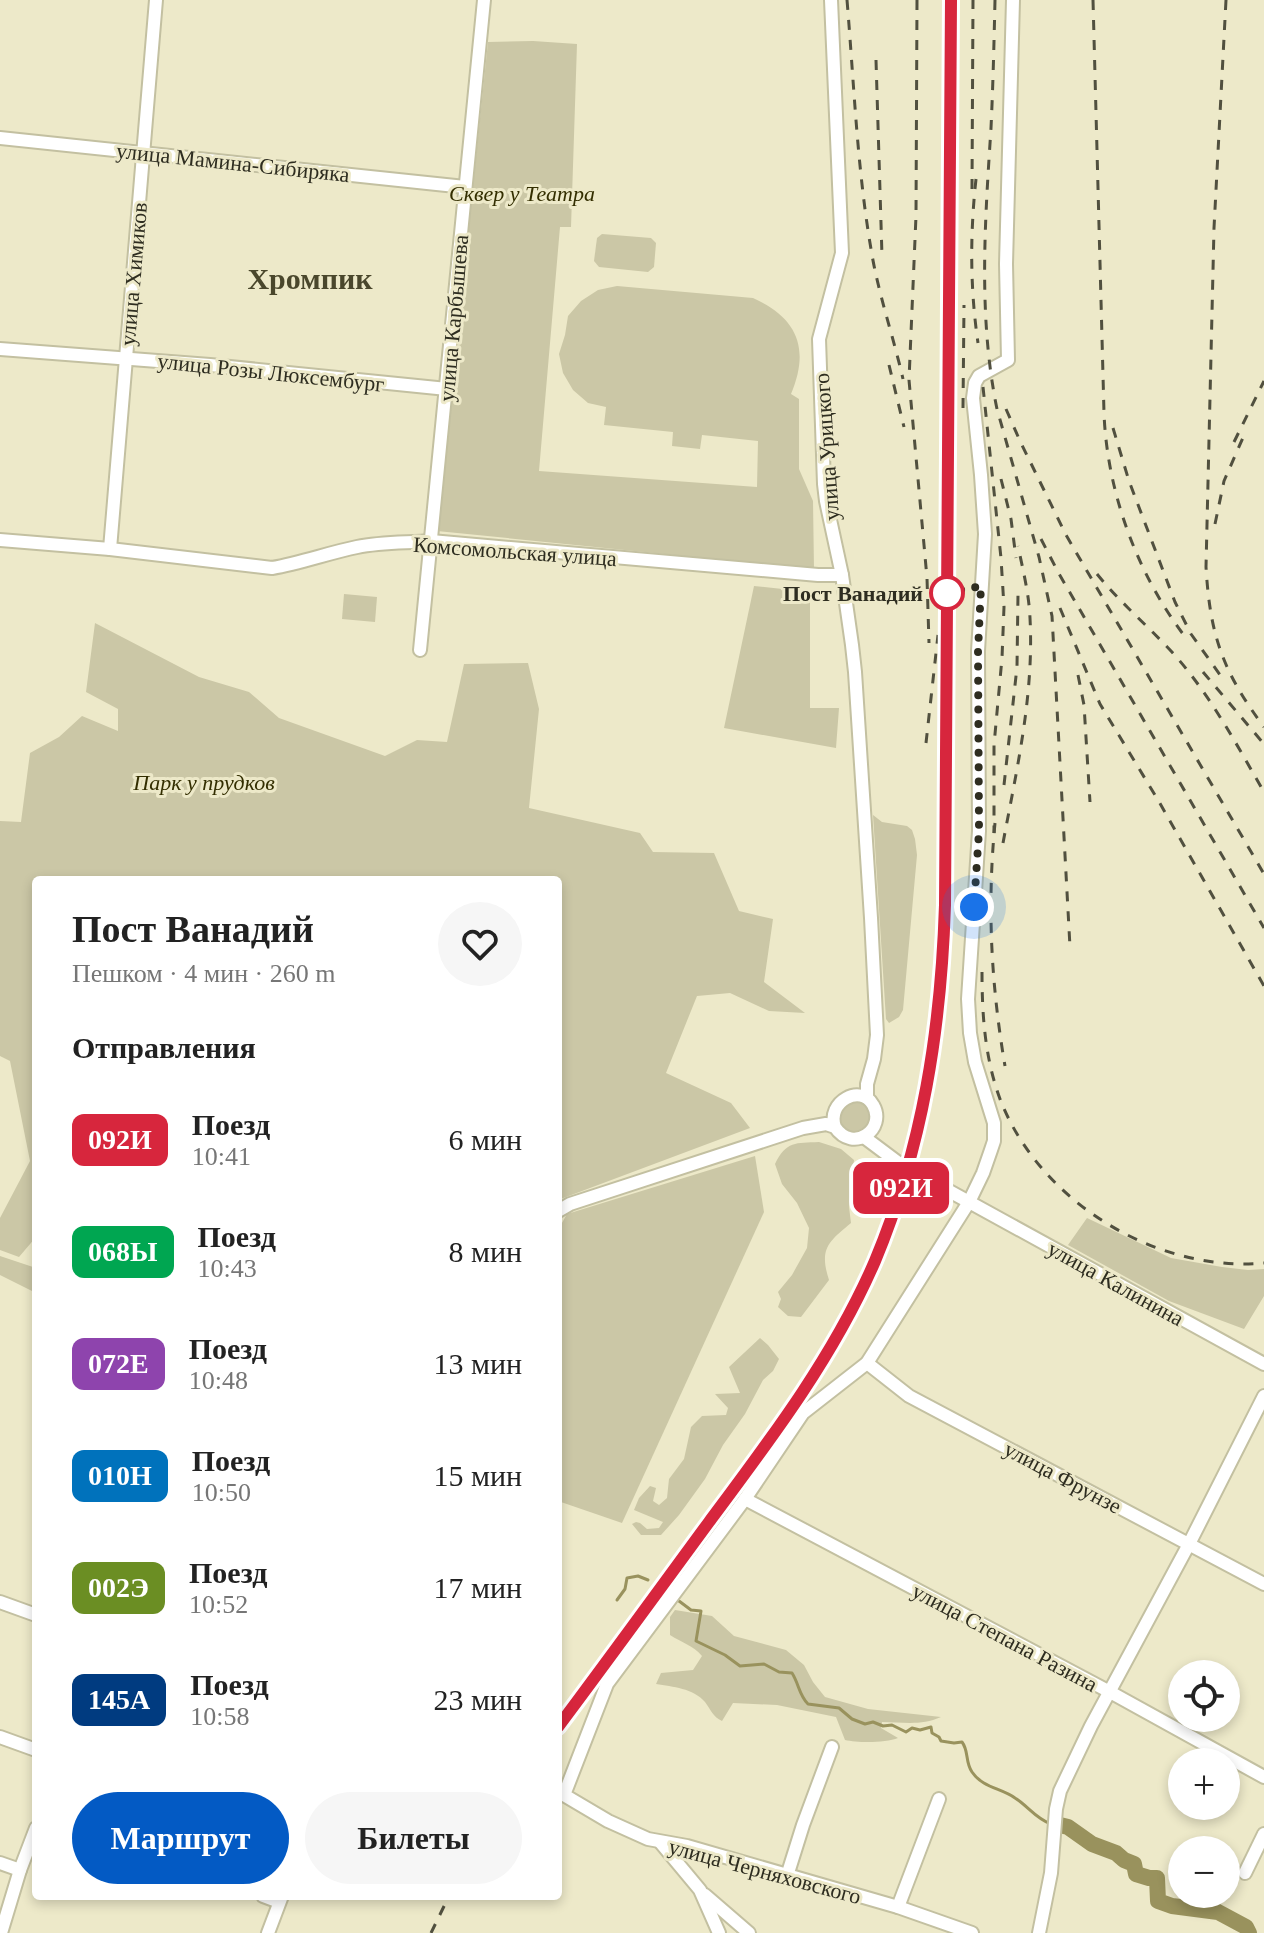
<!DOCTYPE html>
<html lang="ru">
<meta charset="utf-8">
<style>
body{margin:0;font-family:"Times New Roman",serif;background:#f6f6f6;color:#222;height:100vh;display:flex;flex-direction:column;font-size:30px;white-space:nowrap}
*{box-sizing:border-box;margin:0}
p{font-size:26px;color:#767676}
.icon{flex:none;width:44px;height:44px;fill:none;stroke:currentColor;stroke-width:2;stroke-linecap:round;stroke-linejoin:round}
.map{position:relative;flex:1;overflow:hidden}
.details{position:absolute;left:32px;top:876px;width:530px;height:1024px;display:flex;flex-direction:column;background:#fff;border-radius:8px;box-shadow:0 4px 12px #0003}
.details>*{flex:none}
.badge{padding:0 16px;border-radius:12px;font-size:28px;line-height:52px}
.tools{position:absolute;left:1168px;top:1660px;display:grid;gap:16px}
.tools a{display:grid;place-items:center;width:72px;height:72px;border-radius:50%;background:#fff;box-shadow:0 4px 12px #0003;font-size:40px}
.you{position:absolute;width:40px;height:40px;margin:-20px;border:6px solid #fff;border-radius:50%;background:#1a73e8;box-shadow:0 0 0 12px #1a73e833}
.map>.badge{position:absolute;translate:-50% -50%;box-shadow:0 0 0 4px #fff}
h2{padding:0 40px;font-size:30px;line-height:72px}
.round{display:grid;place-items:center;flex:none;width:84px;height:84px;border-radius:42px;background:#f6f6f6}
.overview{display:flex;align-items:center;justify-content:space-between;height:136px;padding:0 40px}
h1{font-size:38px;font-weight:800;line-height:60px}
.action{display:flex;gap:16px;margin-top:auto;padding:16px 40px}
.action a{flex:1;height:92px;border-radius:48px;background:#035ac4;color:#fff;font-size:32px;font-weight:800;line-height:92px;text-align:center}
.action a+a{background:#f6f6f6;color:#222}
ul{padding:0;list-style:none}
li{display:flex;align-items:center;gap:24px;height:112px;padding:0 40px}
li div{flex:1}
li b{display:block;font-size:30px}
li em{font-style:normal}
li .badge{min-width:88px;font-weight:700;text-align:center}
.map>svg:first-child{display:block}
.green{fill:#cbc7a6}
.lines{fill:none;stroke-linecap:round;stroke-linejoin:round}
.stream{stroke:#99925d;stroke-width:3}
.river{stroke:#99925d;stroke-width:16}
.minor-casing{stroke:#c3c0a1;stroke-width:16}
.minor{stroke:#fff;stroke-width:12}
.rail{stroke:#51503f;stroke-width:3;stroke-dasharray:10 10;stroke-linecap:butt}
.line-casing{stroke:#fff;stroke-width:18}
.line{stroke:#d7263d;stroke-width:12}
.walk{stroke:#2e2d20;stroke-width:8;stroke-dasharray:0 14.4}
.stop-dot{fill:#fff;stroke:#d7263d;stroke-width:4}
.labels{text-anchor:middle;stroke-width:6;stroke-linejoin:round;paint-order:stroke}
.street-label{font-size:22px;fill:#2e2d20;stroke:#ede9c9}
.park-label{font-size:22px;font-style:italic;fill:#332e00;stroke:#ede9c9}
.stop-label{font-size:22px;font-weight:bold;fill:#2e2d20;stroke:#ede9c9;text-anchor:end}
.district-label{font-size:30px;font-weight:bold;fill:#4a472c;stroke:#ede9c9}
</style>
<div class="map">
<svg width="1264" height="1933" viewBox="0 0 1264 1933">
<rect width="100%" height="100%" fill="#ede9c9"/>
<!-- green -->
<g class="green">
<path d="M533,41L577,44L571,227H560L539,471L757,487L758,441L702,435L700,449L672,446L673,432L604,425L606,407L588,403L573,390L563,373L559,354L565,335L568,316L581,301L598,290L617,286L753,298C798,318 810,349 791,394L799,399V469L813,501L814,569L437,531L488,42Z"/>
<path d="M602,234L651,238L656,243L654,267L648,272L599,267L594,261L597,238Z"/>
<path d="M754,586L810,592V708H839L836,748L724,728Z"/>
<path d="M344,594L377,597L375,622L342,619Z"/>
<path d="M95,623L199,677L249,692L279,718L385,756L417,740L447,742L464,664L528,663L539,709L529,808L640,833L653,852L714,853L739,911L773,919L764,982L805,1013L769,1011L730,993L697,996L666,1073L731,1103L750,1128L558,1200V880H36V1237L19,1257L0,1250V1218L30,1161L10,1061L0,1056V821L21,822L30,753L59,737L82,716L118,731V709L86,692Z"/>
<path d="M873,815L882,822L907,826L912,830L915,839L917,855L903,1010L899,1017L889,1023L886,1019Z"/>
<circle cx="855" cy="1117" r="15"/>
<path d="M819,1142L841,1149L854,1160L849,1207L851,1223C828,1242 819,1249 829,1280L801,1317L788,1316L778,1307L781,1299L778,1292L792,1275L807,1248L809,1228L797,1203L782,1184L775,1164C786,1141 796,1143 819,1142Z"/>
<path d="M755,1156L764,1212L622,1523L558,1501V1230L567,1214Z"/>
<path d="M1087,1218L1171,1258L1222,1267L1248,1270L1264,1269V1296L1244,1329L1169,1301L1068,1245Z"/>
<path d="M0,1256L36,1268V1297L32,1291L0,1275Z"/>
<path d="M760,1338L768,1345L779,1359L773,1371L763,1380L745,1414L723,1445L705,1479L679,1515L661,1535H641L632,1524L636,1522L640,1523L647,1529L659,1528L663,1522L634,1510L639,1498L650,1486L656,1488L653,1501L659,1505L667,1498L669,1479L684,1459L691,1427L702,1416L726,1415L728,1408L715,1394L740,1393L729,1367Z"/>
<path d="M675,1610L712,1616L734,1636L786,1650L804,1665L813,1682L825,1697L868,1709L941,1717C921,1726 903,1722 882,1722L881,1728L898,1738C886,1743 858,1743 845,1740L836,1717L777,1705L733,1703L722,1721C713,1717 711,1710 705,1702C693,1688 673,1687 656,1684L661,1673L693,1670L702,1656C693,1645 682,1643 670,1635V1617Z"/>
</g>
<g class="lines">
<!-- stream -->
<g class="stream">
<path d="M617,1600L625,1589L627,1578L638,1576L648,1580"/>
<path d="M679,1601L691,1610L701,1611L696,1641L725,1655L740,1666L764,1664L779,1672L792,1673C799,1684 799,1695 808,1704L839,1708L852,1719L865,1724L873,1722L883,1726L892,1725L906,1732L912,1728L920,1730L931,1727L932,1733L939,1737L941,1741L954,1743L962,1742C969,1751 965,1762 972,1772C983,1788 1001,1788 1015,1798C1028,1806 1036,1819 1051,1824"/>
</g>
<!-- river -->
<path class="river" d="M1060,1825L1068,1827L1092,1844L1116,1853L1124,1860L1134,1864L1136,1874L1149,1878H1157L1158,1901L1172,1906L1218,1912L1246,1927L1249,1933"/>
<!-- minor casing -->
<g class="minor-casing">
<g id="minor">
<path d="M831,0L842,253L819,339L824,484L826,501L842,575L852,645L855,672L871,918L877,1035L874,1059L867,1084V1098"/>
<path d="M0,138L465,187"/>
<path d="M0,349L210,365L447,389"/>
<path d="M0,540L110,549L272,568C301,563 328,553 357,547C382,542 406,543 431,541L818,575H842"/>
<path d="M110,549L156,0"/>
<path d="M420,650L484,0"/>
<path d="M864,1137L900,1164L1264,1364"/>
<path d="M558,1211L570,1204L803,1128L826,1124L835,1127C853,1154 887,1129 873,1105C861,1083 826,1102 835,1127"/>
<path d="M867,1363L909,1396L1264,1584"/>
<path d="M745,1499L1110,1692L1264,1777"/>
<path d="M0,1602L36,1615"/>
<path d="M0,1737L36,1750"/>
<path d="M660,1842L700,1890L719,1933"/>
<path d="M0,1863L20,1870"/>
<path d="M1245,1873L1264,1834"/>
<path d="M787,1876L803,1825L832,1747"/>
<path d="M705,1895L749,1933"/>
<path d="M263,1896L279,1902"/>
<path d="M898,1907L939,1799"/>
<path d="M1,1933L20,1870L36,1828"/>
<path d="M268,1933L282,1896"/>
<path d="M972,1933L898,1907L687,1846L648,1839L608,1821L564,1795L607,1684L745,1499L803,1413L867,1363L969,1202L983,1173L991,1150L994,1141V1123L975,1062L970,1033L968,999L979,831L978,651L985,534L981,475L973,398L975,383L979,376L1008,360L1006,264L1013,0"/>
<path d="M1039,1933L1051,1873L1056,1809L1060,1791L1091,1726L1189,1544L1264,1396"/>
</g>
</g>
<!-- minor -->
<use href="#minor" class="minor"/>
<!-- rail -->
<g class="rail">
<path d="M847,0C854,83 857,167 871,249C878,293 893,335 903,379"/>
<path d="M917,0L916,216L909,380L927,578L929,643"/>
<path d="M995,0C994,43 993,86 991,128C985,221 978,317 997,409L1039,557L1052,616L1070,947"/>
<path d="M1093,0L1104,413C1107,491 1136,571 1183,634"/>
<path d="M1226,0L1214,228L1206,567C1210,636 1223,672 1264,727"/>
<path d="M876,60L882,256"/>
<path d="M976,179C970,234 970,288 978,343"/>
<path d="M972,189L973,0"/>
<path d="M889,365L904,427"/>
<path d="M983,387L1001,558L1004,607L1002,658L994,745V833"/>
<path d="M963,408L964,305"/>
<path d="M1006,409L1020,441L1066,535L1264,874"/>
<path d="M1113,428L1129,481L1175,602L1191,634L1223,679"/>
<path d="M1234,442L1264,381"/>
<path d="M1001,479L1011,519L1016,558"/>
<path d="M1215,524L1224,481L1245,433"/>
<path d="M1041,539L1058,572L1264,928"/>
<path d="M1097,574C1122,605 1153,630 1179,660C1213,700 1238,747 1264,792"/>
<path d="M1060,608L1100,704L1158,800L1264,986"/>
<path d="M1203,672L1264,744"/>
<path d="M1078,675L1084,705L1090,802"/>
<path d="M926,743L938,635"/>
<path d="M1004,785L1017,667L1018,594"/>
<path d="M995,823C987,906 991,984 1005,1066"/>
<path d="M1003,843C1017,768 1034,695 1030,618C1029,594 1023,570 1018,546"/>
<path d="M982,972C982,1016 985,1058 1000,1099C1039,1201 1156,1273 1264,1263"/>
<path d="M558,1727C611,1657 661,1587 713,1517C773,1435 835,1354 874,1260C923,1145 941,1029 945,905L951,0"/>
<path d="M431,1933L449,1896"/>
</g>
</g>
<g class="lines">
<!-- line casing -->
<g class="line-casing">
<path id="line" d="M558,1727C609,1659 659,1590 709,1522C771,1439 834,1356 875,1261C923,1146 941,1029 945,905L951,0"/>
</g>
<!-- line -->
<use href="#line" class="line"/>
<!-- walk -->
<path class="walk" d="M947,593L981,586L978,651L979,831L974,907"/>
</g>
<!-- markers -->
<circle class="stop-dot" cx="947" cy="593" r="16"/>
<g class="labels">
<!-- street labels -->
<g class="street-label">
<text transform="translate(233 162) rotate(6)" y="8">улица Мамина-Сибиряка</text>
<text transform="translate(133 274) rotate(-85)" y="8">улица Химиков</text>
<text transform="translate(453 318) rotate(-85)" y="8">улица Карбышева</text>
<text transform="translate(271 372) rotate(6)" y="8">улица Розы Люксембург</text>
<text transform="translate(826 447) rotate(-94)" y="8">улица Урицкого</text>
<text transform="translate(515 551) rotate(4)" y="8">Комсомольская улица</text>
<text transform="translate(1116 1283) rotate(29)" y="8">улица Калинина</text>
<text transform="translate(1063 1477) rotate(28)" y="8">улица Фрунзе</text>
<text transform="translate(1005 1637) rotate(28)" y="8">улица Степана Разина</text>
<text transform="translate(765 1871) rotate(15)" y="8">улица Черняховского</text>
</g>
<!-- park labels -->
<g class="park-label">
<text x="522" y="201">Сквер у Театра</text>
<text x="204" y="790">Парк у прудков</text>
</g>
<!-- stop labels -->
<g class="stop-label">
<text x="923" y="601">Пост Ванадий</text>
</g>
<!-- district labels -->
<g class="district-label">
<text x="310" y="289">Хромпик</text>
</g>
</g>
</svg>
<div class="tools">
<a><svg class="icon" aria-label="locate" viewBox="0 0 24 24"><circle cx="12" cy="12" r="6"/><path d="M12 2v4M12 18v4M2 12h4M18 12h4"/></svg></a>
<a>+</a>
<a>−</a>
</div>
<div class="you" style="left:974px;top:907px"></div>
<b class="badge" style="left:901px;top:1188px;background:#d7263d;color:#fff">092И</b>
<section class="details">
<div class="overview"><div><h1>Пост Ванадий</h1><p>Пешком · 4 мин · 260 m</p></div><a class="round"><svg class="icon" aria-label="heart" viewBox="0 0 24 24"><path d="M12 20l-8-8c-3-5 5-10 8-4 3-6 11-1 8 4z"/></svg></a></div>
<h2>Отправления</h2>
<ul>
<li><span class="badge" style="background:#d7263d;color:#fff">092И</span><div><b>Поезд</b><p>10:41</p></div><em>6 мин</em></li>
<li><span class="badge" style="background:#00a651;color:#fff">068Ы</span><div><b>Поезд</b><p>10:43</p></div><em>8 мин</em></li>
<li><span class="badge" style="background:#8e44ad;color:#fff">072Е</span><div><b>Поезд</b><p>10:48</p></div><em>13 мин</em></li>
<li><span class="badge" style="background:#0072bc;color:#fff">010Н</span><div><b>Поезд</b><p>10:50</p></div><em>15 мин</em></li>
<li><span class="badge" style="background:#6b8e23;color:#fff">002Э</span><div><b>Поезд</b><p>10:52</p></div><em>17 мин</em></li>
<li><span class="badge" style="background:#003b80;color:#fff">145А</span><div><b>Поезд</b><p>10:58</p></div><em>23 мин</em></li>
</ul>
<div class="action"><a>Маршрут</a><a>Билеты</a></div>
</section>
</div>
